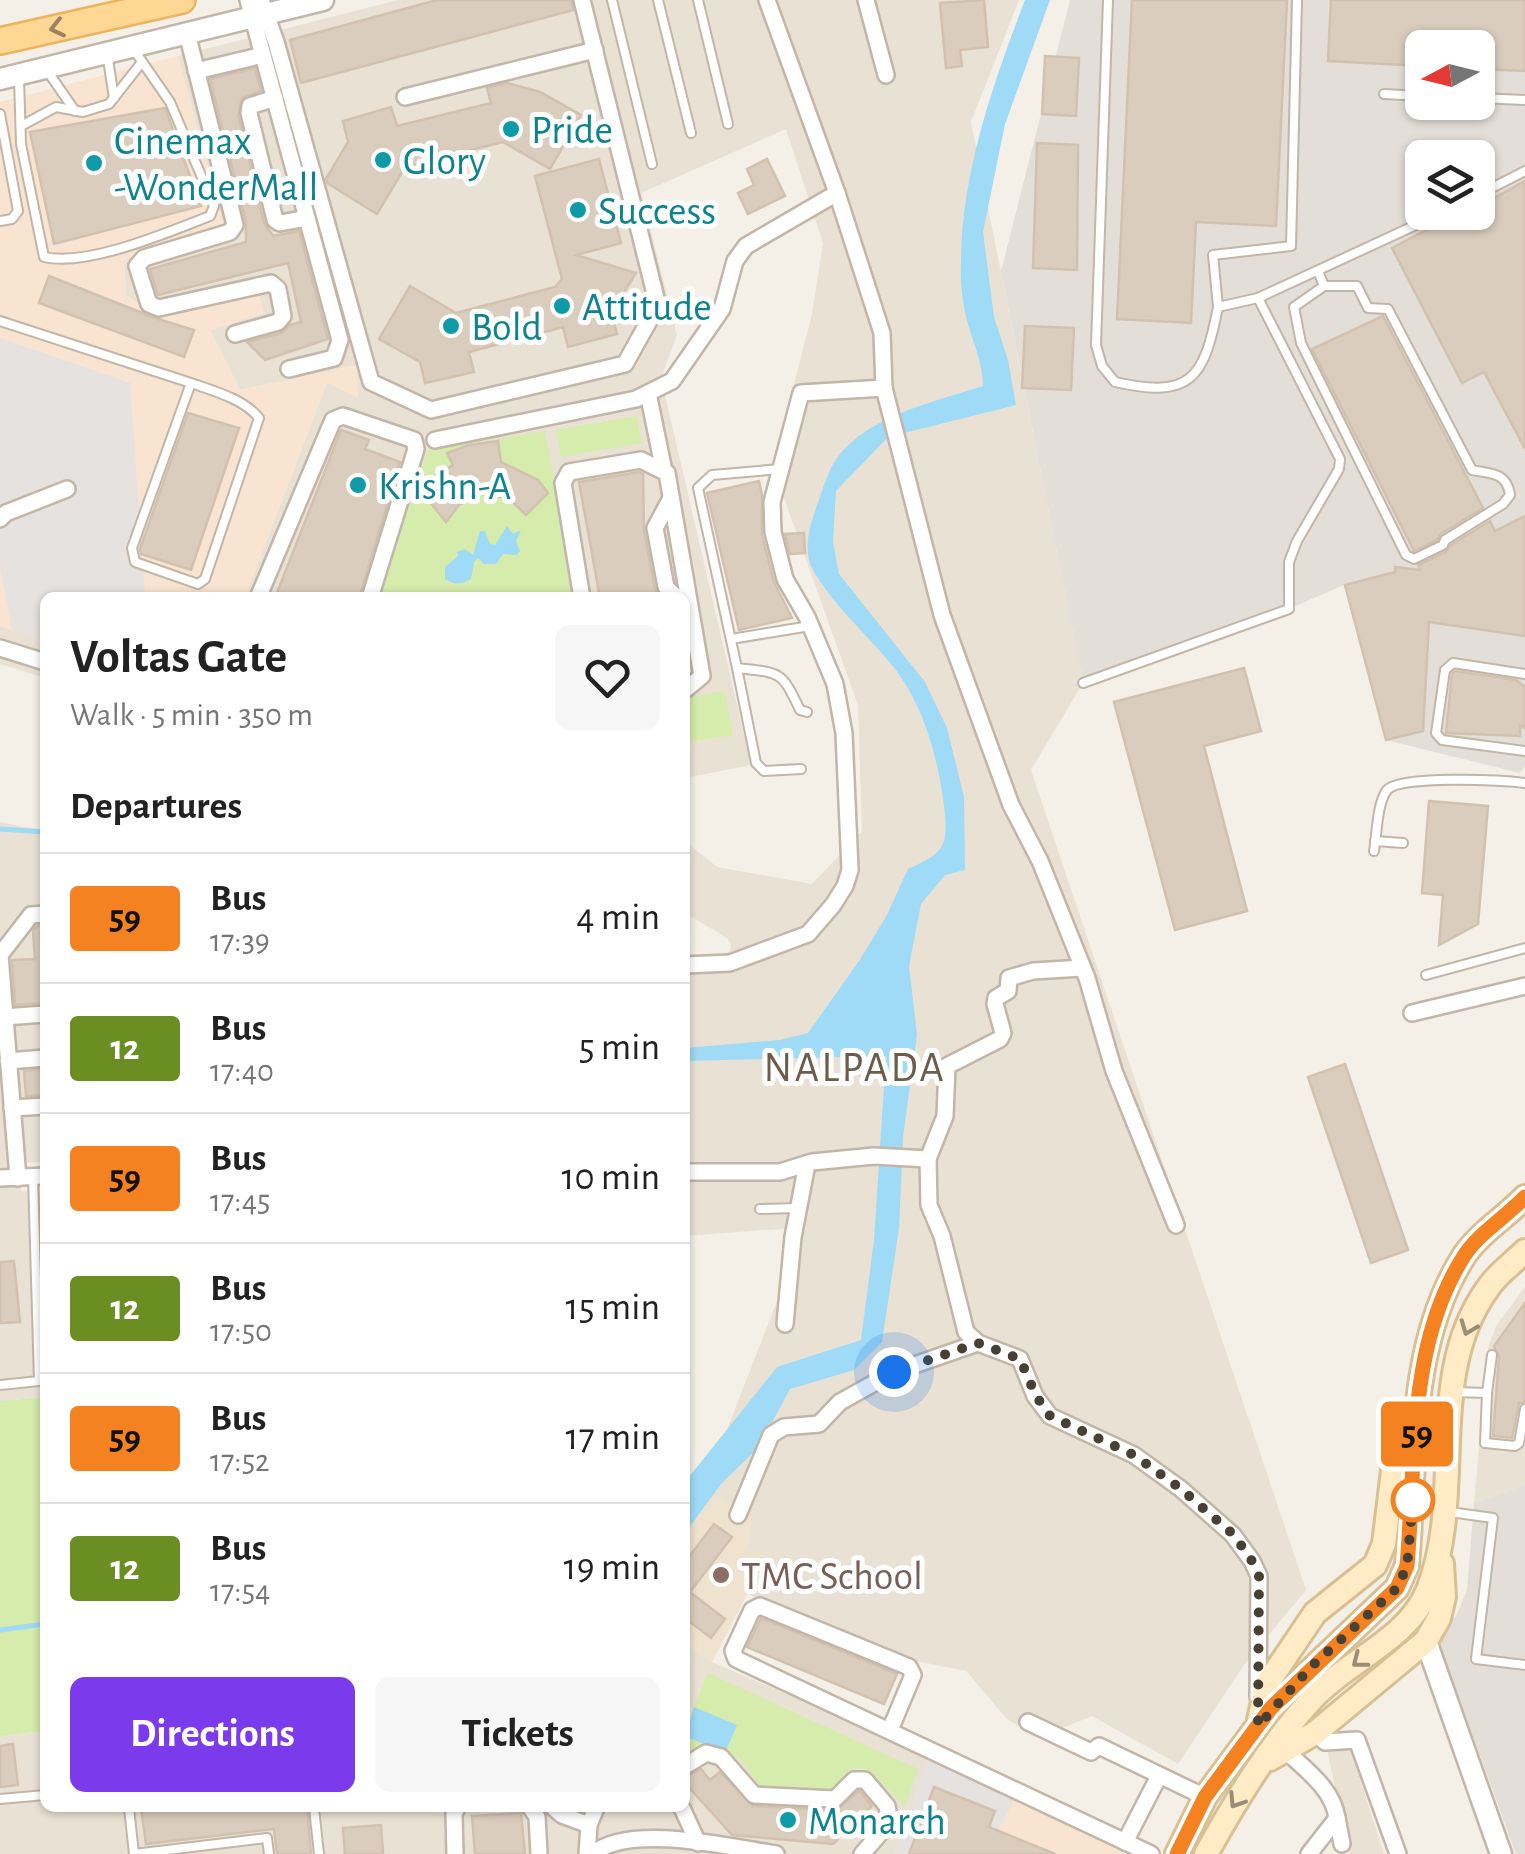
<!DOCTYPE html>
<meta charset="utf-8">
<style>
body{margin:0;font-family:"Alegreya Sans",sans-serif;background:#f6f6f6;color:#222;height:100vh;display:flex;flex-direction:column;font-size:38px;white-space:nowrap}
*{box-sizing:border-box;margin:0}
p{font-size:32px;color:#767676}
.icon{flex:none;width:55px;height:55px;fill:none;stroke:currentColor;stroke-width:2;stroke-linecap:round;stroke-linejoin:round}
.map{position:relative;flex:1;overflow:hidden}
.sheet{position:absolute;left:40px;top:592px;width:650px;height:1220px;display:flex;flex-direction:column;background:#fff;border-radius:15px;box-shadow:0 2px 8px #0004}
.sheet>*{flex:none}
.badge{padding:0 20px;border-radius:8px;font-size:35px;line-height:65px}
.needle{width:65px;rotate:263deg}
.buttons{position:absolute;left:1405px;top:30px;display:grid;gap:20px}
.buttons a{display:grid;place-items:center;width:90px;height:90px;border-radius:15px;background:#fff;box-shadow:0 2px 8px #0004;font-size:50px}
.you{position:absolute;width:50px;height:50px;margin:-25px;border:8px solid #fff;border-radius:50%;background:#1a73e8;box-shadow:0 0 0 15px #1a73e833}
.map>.badge{position:absolute;translate:-50% -50%;box-shadow:0 0 0 5px #fff}
h2{padding:0 30px;font-size:38px;line-height:90px}
.round{display:grid;place-items:center;flex:none;width:105px;height:105px;border-radius:15px;background:#f6f6f6}
.head{display:flex;align-items:center;justify-content:space-between;height:170px;padding:0 30px}
h1{font-size:48px;font-weight:700;line-height:75px}
.action{display:flex;gap:20px;margin-top:auto;padding:20px 30px}
.action a{flex:1;height:115px;border-radius:15px;background:#7c3aed;color:#fff;font-size:40px;font-weight:700;line-height:115px;text-align:center}
.action a+a{background:#f6f6f6;color:#222}
ul{padding:0;list-style:none}
li{display:flex;align-items:center;gap:30px;height:130px;padding:0 30px;border-top:2px solid #e0e0e0}
li div{flex:1}
li b{display:block;font-size:38px}
li em{font-style:normal}
li .badge{min-width:110px;font-weight:700;text-align:center}
.map>svg:first-child{display:block}
.residential{fill:#e9e1d4}
.commercial{fill:#f8e4d0}
.industrial{fill:#e4ded8;fill-rule:evenodd}
.education{fill:#efe3cf}
.green{fill:#d5ecac}
.parking{fill:#e5e2df}
.water{fill:#9fdaf6}
.lines{fill:none;stroke-linecap:round;stroke-linejoin:round}
.stream{stroke:#9fdaf6;stroke-width:5}
.building{fill:#dacdbe;stroke:#d2c1ae;stroke-width:2.5}
.service-casing{stroke:#c1b6a8;stroke-width:12}
.minor-casing{stroke:#c1b6a8;stroke-width:20}
.tertiary-casing{stroke:#c1b6a8;stroke-width:25}
.secondary-casing{stroke:#d8c093;stroke-width:28}
.primary-casing{stroke:#ecb45d;stroke-width:30}
.service{stroke:#fff;stroke-width:8}
.minor{stroke:#fff;stroke-width:15}
.tertiary{stroke:#fff;stroke-width:20}
.secondary{stroke:#ffecc6;stroke-width:22}
.primary{stroke:#ffd795;stroke-width:25}
.oneway{stroke:#9a8360}
.oneway2{stroke:#9a8d76}
.line-casing{stroke:#fff;stroke-width:22}
.line{stroke:#f58220;stroke-width:15}
.walk{stroke:#483f35;stroke-width:10;stroke-dasharray:0 18}
.culture-dot{fill:#0f9aa8;stroke:#fff;stroke-width:4}
.stop-dot{fill:#fff;stroke:#f58220;stroke-width:5}
.education-dot{fill:#8d6e63;stroke:#fff;stroke-width:4}
.labels{text-anchor:middle;stroke-width:10;stroke-linejoin:round;paint-order:stroke}
.culture-label{font-size:40px;fill:#0d838f;stroke:#fff;text-anchor:start}
.education-label{font-size:40px;fill:#785e54;stroke:#fff;text-anchor:start}
.neighbourhood-label{font-size:42px;letter-spacing:2.5px;fill:#6c5c4b;stroke:#fff}
</style>
<div class="map">
<svg width="1525" height="1854" viewBox="0 0 1525 1854">
<rect width="100%" height="100%" fill="#f4efe7"/>
<!-- residential -->
<g class="residential">
<path d="M398,0H1019L971,122L1083,683L1031,770L1306,1590L1244,1665L1178,1764L1092,1716L1040,1737L1008,1720L966,1671L866,1651L748,1594L767,1557L749,1549L703,1491L806,1227L685,1236V954H723L730,951L731,944L727,938L685,913V841L717,867L812,884L862,831L858,705L773,467L812,314L823,243L786,129L641,193L677,335L661,378L751,765L685,778V598L245,597L327,383L356,365L240,390L210,330L264,313L154,315L126,295L124,260L223,223L178,56Z"/>
<path d="M0,626L45,640V678L0,664Z"/>
<path d="M0,822L45,831V1162L20,1163L21,1191L45,1192V1397L0,1401Z"/>
<path d="M1525,1287V1485L1474,1503L1488,1348L1496,1326Z"/>
<path d="M685,1643L712,1662L930,1756L894,1854H0V1736L45,1731V1808H685Z"/>
<path d="M1350,1748L1384,1854H1349L1327,1749Z"/>
</g>
<!-- commercial -->
<g class="commercial">
<path d="M178,56L223,224L124,260L126,295L154,315L259,292L264,313L210,330L240,390L357,365L358,398L327,383L245,597L45,598V640L0,626V102Z"/>
<path d="M1015,1798L1126,1854H987Z"/>
</g>
<!-- industrial -->
<g class="industrial">
<path d="M1070,0H1525V766L1520,773L1386,740L1344,585L1289,609L1083,683L1001,271ZM1422,48H1478V102H1422ZM1422,158H1478V212H1422Z"/>
<path d="M1525,1485V1854H1516L1437,1638L1456,1616L1467,1590L1474,1503Z"/>
</g>
<!-- education -->
<path class="education" d="M685,1482L752,1515L749,1549L767,1556L712,1662L685,1643Z"/>
<!-- green -->
<g class="green">
<path d="M637,416L642,443L561,457L556,430Z"/>
<path d="M545,431L575,597L376,598L428,450Z"/>
<path d="M725,691L733,735L685,743V698Z"/>
<path d="M45,1397V1731L0,1736V1401Z"/>
<path d="M708,1673L918,1769L905,1807L871,1771L854,1767L831,1789L759,1785L739,1758L701,1746L685,1755V1729Z"/>
</g>
<!-- parking -->
<g class="parking">
<path d="M0,338L130,383L145,594L119,598H45V640L12,630L0,566Z"/>
<path d="M930,1756L1015,1798L987,1854H894Z"/>
</g>
<!-- water -->
<g class="water">
<path d="M1025,0H1050L1005,124L983,232L994,317L1008,360L1016,405L888,437L836,491L833,542L839,574L925,682L947,728L964,797L965,870L945,875L921,904L909,966L917,1035L903,1137L899,1228L882,1342L854,1370L790,1389L758,1448L722,1483L685,1533V1482L777,1367L861,1340L874,1240L886,1056L685,1061V1048L780,1040L808,1033L859,961L887,915L908,869C944,853 949,847 944,805C937,753 922,698 886,658C861,629 832,603 813,570C803,552 809,528 815,511C820,497 825,481 831,468C857,418 934,402 983,386C983,362 973,343 967,320C962,302 960,278 961,259C962,171 994,81 1025,0Z"/>
<path d="M507,526L513,534L521,530L516,541L520,551L517,555L503,554L496,564H484L478,558L474,562L471,579C460,585 455,585 445,579V567L458,556L457,552L465,549L473,555L480,531H485L490,544L495,545Z"/>
<path d="M694,1707L737,1725L725,1753L685,1736Z"/>
</g>
<g class="lines">
<!-- stream -->
<g class="stream">
<path d="M0,829L45,832"/>
<path d="M0,1630L45,1624"/>
</g>
</g>
<!-- building -->
<g class="building">
<path d="M437,0H571L573,10L301,83L290,40Z"/>
<path d="M984,0L988,47L960,50L962,66L946,68L940,3Z"/>
<path d="M1132,0H1287L1276,226L1196,222L1191,323L1117,319Z"/>
<path d="M1331,0H1525V71L1478,69V48H1422V66L1328,61Z"/>
<path d="M1045,56L1079,58L1076,116L1042,114Z"/>
<path d="M255,68L261,91L242,98L238,115L264,223L273,236L299,231L328,339L265,360L247,342L281,333L290,325L301,322L288,263L158,295L150,269L246,242V222L210,79Z"/>
<path d="M507,83L540,92L581,115L550,169L503,142L455,154L405,167L377,214L327,183L326,179L348,142L343,121L391,107L397,126L491,103L487,88Z"/>
<path d="M165,108L201,206L54,244L30,132Z"/>
<path d="M1037,143L1078,145L1077,270L1033,268Z"/>
<path d="M599,159L621,243L576,255L636,273L611,313L617,334L568,347L563,327L469,352L474,372L425,383L420,362L379,339L410,286L456,313L555,287L562,279L535,176Z"/>
<path d="M767,159L785,196L748,214L738,193L754,185L747,169Z"/>
<path d="M1525,181V449L1484,372L1462,383L1392,248L1461,212H1478V207Z"/>
<path d="M49,276L155,318L194,330L184,357L39,303Z"/>
<path d="M1383,316L1483,508L1441,534L1437,540L1414,551L1312,349Z"/>
<path d="M1025,326L1074,328L1071,390L1022,388Z"/>
<path d="M188,413L239,428L191,570L141,554L140,549Z"/>
<path d="M341,430L369,440L365,449L400,462L359,598H275Z"/>
<path d="M498,441L501,462L538,480L548,493L526,515L508,498L481,494L459,505L446,522L421,491L436,475L453,465L447,453L469,445Z"/>
<path d="M639,472L643,474L644,530L655,589L661,598H600L579,482Z"/>
<path d="M759,481L762,495V535L774,582L792,618L739,630L707,493Z"/>
<path d="M1525,516V636L1429,622L1423,731L1386,740L1345,585L1395,572V567L1420,570L1418,565L1446,552L1451,545L1490,521L1495,531Z"/>
<path d="M804,533L805,553L790,554L785,534Z"/>
<path d="M1244,668L1261,731L1204,746L1247,911L1175,930L1114,702Z"/>
<path d="M1455,671L1516,680L1525,687V728L1520,725V736L1446,733L1452,674Z"/>
<path d="M1429,801L1488,806L1478,924L1439,945L1443,895L1422,893Z"/>
<path d="M45,925V1003L15,1005L12,960L35,959L33,931L37,926Z"/>
<path d="M1345,1064L1408,1250L1371,1263L1308,1077Z"/>
<path d="M45,1069V1095L26,1096L24,1071Z"/>
<path d="M14,1261L20,1322L0,1323V1262Z"/>
<path d="M1525,1303V1402L1519,1403L1512,1438L1493,1436L1499,1356L1494,1346Z"/>
<path d="M714,1524L732,1537L690,1592L725,1619L711,1638L685,1618V1562Z"/>
<path d="M761,1618L897,1674L884,1704L747,1647Z"/>
<path d="M13,1744L18,1785L0,1787V1746Z"/>
<path d="M701,1769L710,1780L720,1772L753,1806L835,1810L859,1791L872,1806L833,1844L732,1835L685,1783V1777Z"/>
<path d="M934,1787L995,1811L989,1827L1055,1854H909Z"/>
<path d="M141,1808H307L311,1854H277L274,1829L146,1844Z"/>
<path d="M521,1813L525,1854H475L472,1816Z"/>
<path d="M381,1825L383,1854H345L343,1828Z"/>
</g>
<g class="lines">
<!-- service casing -->
<g class="service-casing">
<g id="service">
<path d="M612,0L652,164"/>
<path d="M658,0L691,133"/>
<path d="M698,0L728,124"/>
<path d="M1108,0L1096,345L1102,366L1115,382C1191,399 1204,379 1218,307L1258,298L1444,212"/>
<path d="M107,53L114,98"/>
<path d="M46,69L75,111"/>
<path d="M19,78L21,144L44,257C88,267 168,232 210,216L214,206L170,102L134,50"/>
<path d="M1384,94L1422,96"/>
<path d="M1478,98L1525,100"/>
<path d="M0,114L18,211L12,219L0,221"/>
<path d="M21,126L56,107L83,112L109,104L142,62"/>
<path d="M1478,195L1525,171"/>
<path d="M1318,271L1324,286L1294,307L1301,343L1406,555L1414,559L1443,545L1445,540L1503,504L1510,495C1507,472 1491,474 1472,470L1388,309L1368,308L1357,286H1324"/>
<path d="M1218,307L1213,255L1291,246L1297,0"/>
<path d="M0,321L191,383C214,391 244,399 259,418L205,579L198,584L135,562L132,548L191,383"/>
<path d="M780,469L712,475L698,488L737,668C781,673 781,670 800,710L807,712"/>
<path d="M731,639L810,626"/>
<path d="M737,668L756,763L764,771L801,769"/>
<path d="M1525,674L1453,663L1445,670L1436,733L1442,740L1525,751"/>
<path d="M1083,683L1289,609V562L1297,541L1339,469L1340,459L1258,298"/>
<path d="M1375,841L1403,843"/>
<path d="M1374,851C1377,834 1377,803 1387,790C1400,775 1503,780 1525,783"/>
<path d="M1426,975L1525,948"/>
<path d="M760,1209L798,1208"/>
<path d="M0,1385L39,1381L33,1176"/>
<path d="M1455,1392L1487,1393L1485,1443L1515,1446L1519,1443L1525,1409"/>
<path d="M1487,1393L1492,1355"/>
<path d="M1450,1512L1493,1518L1476,1659L1525,1665"/>
<path d="M0,1799L45,1795"/>
<path d="M129,1808L134,1854L267,1838L269,1854"/>
<path d="M314,1808L319,1854"/>
</g>
</g>
<!-- minor casing -->
<g class="minor-casing">
<g id="minor">
<path d="M248,0L340,340L334,358L289,369"/>
<path d="M261,0L276,42L371,382L431,410L625,364L650,319L656,298L582,0"/>
<path d="M866,0L886,75"/>
<path d="M187,33L235,225L230,232L144,258L137,266L149,304L159,308L271,283L278,289L283,316L278,322L235,334"/>
<path d="M196,71L263,55"/>
<path d="M405,97L595,50"/>
<path d="M275,98L250,106L249,113L275,220L280,223L307,218"/>
<path d="M837,193L882,333L884,388L942,615L1011,805L1040,861L1087,978L1114,1071L1176,1225"/>
<path d="M648,393L663,466"/>
<path d="M435,440L636,399L672,381L722,309L735,261L746,246L837,193L767,0"/>
<path d="M671,498L655,528L666,587L677,598"/>
<path d="M0,519L6,513L67,489"/>
<path d="M258,598L333,420L343,416L414,440L416,449L370,598"/>
<path d="M582,598L563,483L569,472L641,460L667,473L702,676L685,690"/>
<path d="M0,648L45,662"/>
<path d="M685,965L730,963L808,934L833,905L845,886L850,870L844,733L835,684L807,617L785,579L773,532L772,502L801,393L884,388"/>
<path d="M1412,1013L1525,986"/>
<path d="M4,1017L45,1014"/>
<path d="M8,1061L45,1058"/>
<path d="M12,1108L45,1106"/>
<path d="M685,1172H780L812,1162L874,1156L928,1159"/>
<path d="M0,1178L45,1176"/>
<path d="M18,1178L0,955L31,915L45,914"/>
<path d="M785,1324L793,1237L807,1164"/>
<path d="M978,1343L966,1332L942,1236L929,1205L928,1159L945,1116L947,1066L1000,1039L1003,1033L995,1004L996,998L1008,991L1009,978L1033,971L1082,968"/>
<path d="M738,1515L771,1435L784,1427L819,1424L840,1402L894,1372L978,1343L1020,1359L1035,1396L1050,1416L1134,1455L1181,1489L1233,1535L1252,1561L1259,1576L1258,1697"/>
<path d="M1028,1722L1091,1752L1099,1746L1205,1797"/>
<path d="M890,1730L913,1675L909,1667L760,1606L752,1610L733,1651L736,1659L1151,1854"/>
<path d="M1315,1733L1325,1742L1357,1740L1398,1854"/>
<path d="M1286,1751C1306,1770 1333,1789 1337,1818L1309,1854"/>
<path d="M685,1766L706,1753L721,1757L754,1795L835,1799L854,1780H865L887,1806L890,1822L862,1854"/>
<path d="M531,1808L537,1817L539,1854"/>
<path d="M554,1808L562,1815L589,1825"/>
<path d="M682,1808L698,1843"/>
<path d="M1337,1818L1342,1844"/>
<path d="M1125,1842L1159,1776"/>
<path d="M455,1854L454,1814L457,1808"/>
<path d="M587,1854L589,1825L596,1808"/>
<path d="M593,1854C629,1823 730,1847 776,1854"/>
</g>
</g>
<!-- tertiary casing -->
<g class="tertiary-casing">
<g id="tertiary">
<path d="M0,79L323,0"/>
<path d="M1426,1641L1501,1854"/>
</g>
</g>
<!-- secondary casing -->
<g class="secondary-casing">
<g id="secondary">
<path d="M1259,1720L1267,1684L1315,1613L1375,1565L1384,1544L1396,1446L1418,1425"/>
<path d="M1270,1759L1315,1733L1426,1641L1439,1618L1444,1597L1442,1564"/>
<path d="M1177,1854L1205,1797L1271,1708L1397,1588L1407,1565C1416,1463 1407,1345 1464,1256C1479,1233 1506,1217 1525,1197"/>
<path d="M1206,1854C1236,1800 1270,1744 1313,1698C1348,1660 1408,1640 1428,1590C1466,1493 1424,1376 1488,1288C1497,1274 1513,1263 1525,1251"/>
</g>
</g>
<!-- primary casing -->
<g class="primary-casing">
<path id="primary" d="M0,41L182,0"/>
</g>
<!-- service -->
<use href="#service" class="service"/>
<!-- minor -->
<use href="#minor" class="minor"/>
<!-- tertiary -->
<use href="#tertiary" class="tertiary"/>
<!-- secondary -->
<use href="#secondary" class="secondary"/>
<!-- primary -->
<use href="#primary" class="primary"/>
</g>
<!-- one-way arrows -->
<defs><path id="oneway-chevron" d="M-2-3.5L2.5 0L-2 3.5" fill="none" stroke-width="1.6" stroke-linecap="round" stroke-linejoin="round" transform="scale(2.5)"/></defs>
<use class="oneway" href="#oneway-chevron" transform="translate(57 28) rotate(167)"/>
<g class="oneway2">
<use href="#oneway-chevron" transform="translate(1468 1328) rotate(111)"/>
<use href="#oneway-chevron" transform="translate(1359 1661) rotate(142)"/>
<use href="#oneway-chevron" transform="translate(1236 1801) rotate(123)"/>
</g>
<g class="lines">
<!-- line casing -->
<g class="line-casing">
<path id="line" d="M1177,1854L1205,1797L1271,1708L1397,1588L1407,1566C1416,1463 1407,1345 1464,1256C1479,1233 1506,1217 1525,1197"/>
</g>
<!-- line -->
<use href="#line" class="line"/>
<!-- walk -->
<path class="walk" d="M894,1372L978,1343L1020,1359L1036,1396L1050,1416L1134,1455L1181,1489L1234,1535L1252,1561L1259,1576L1258,1726L1310,1668L1397,1588L1407,1566L1413,1500"/>
</g>
<!-- markers -->
<g class="culture-dot">
<circle cx="511" cy="129" r="10"/>
<circle cx="383" cy="160" r="10"/>
<circle cx="94" cy="163" r="10"/>
<circle cx="578" cy="210" r="10"/>
<circle cx="562" cy="306" r="10"/>
<circle cx="451" cy="326" r="10"/>
<circle cx="358" cy="485" r="10"/>
<circle cx="788" cy="1820" r="10"/>
</g>
<circle class="stop-dot" cx="1413" cy="1500" r="20"/>
<circle class="education-dot" cx="721" cy="1575" r="10"/>
<g class="labels">
<!-- culture labels -->
<g class="culture-label">
<text x="531" y="143">Pride</text>
<text x="114" y="154">Cinemax<tspan x="114" dy="46">-WonderMall</tspan></text>
<text x="403" y="174">Glory</text>
<text x="598" y="224">Success</text>
<text x="582" y="320">Attitude</text>
<text x="471" y="340">Bold</text>
<text x="378" y="499">Krishn-A</text>
<text x="808" y="1834">Monarch</text>
</g>
<!-- education labels -->
<g class="education-label">
<text x="741" y="1589">TMC School</text>
</g>
<!-- neighbourhood labels -->
<g class="neighbourhood-label">
<text x="855" y="1081">NALPADA</text>
</g>
</g>
</svg>
<div class="buttons">
<a><svg class="needle" viewBox="-14 -14 28 28"><path d="M0-13l5 13h-10z" fill="#e53935"/><path d="M0 13l5-13h-10z" fill="#767676"/></svg></a>
<a><svg class="icon" aria-label="layers" viewBox="0 0 24 24"><path d="M12 4l9 5-9 5-9-5zM3 14l9 5 9-5"/></svg></a>
</div>
<div class="you" style="left:894px;top:1372px"></div>
<b class="badge" style="left:1417px;top:1434px;background:#f58220;color:#111">59</b>
<section class="sheet">
<div class="head"><div><h1>Voltas Gate</h1><p>Walk · 5 min · 350 m</p></div><a class="round"><svg class="icon" aria-label="heart" viewBox="0 0 24 24"><path d="M12 20l-8-8c-3-5 5-10 8-4 3-6 11-1 8 4z"/></svg></a></div>
<h2>Departures</h2>
<ul>
<li><span class="badge" style="background:#f58220;color:#111">59</span><div><b>Bus</b><p>17:39</p></div><em>4 min</em></li>
<li><span class="badge" style="background:#6b8e23;color:#fff">12</span><div><b>Bus</b><p>17:40</p></div><em>5 min</em></li>
<li><span class="badge" style="background:#f58220;color:#111">59</span><div><b>Bus</b><p>17:45</p></div><em>10 min</em></li>
<li><span class="badge" style="background:#6b8e23;color:#fff">12</span><div><b>Bus</b><p>17:50</p></div><em>15 min</em></li>
<li><span class="badge" style="background:#f58220;color:#111">59</span><div><b>Bus</b><p>17:52</p></div><em>17 min</em></li>
<li><span class="badge" style="background:#6b8e23;color:#fff">12</span><div><b>Bus</b><p>17:54</p></div><em>19 min</em></li>
</ul>
<div class="action"><a>Directions</a><a>Tickets</a></div>
</section>
</div>
